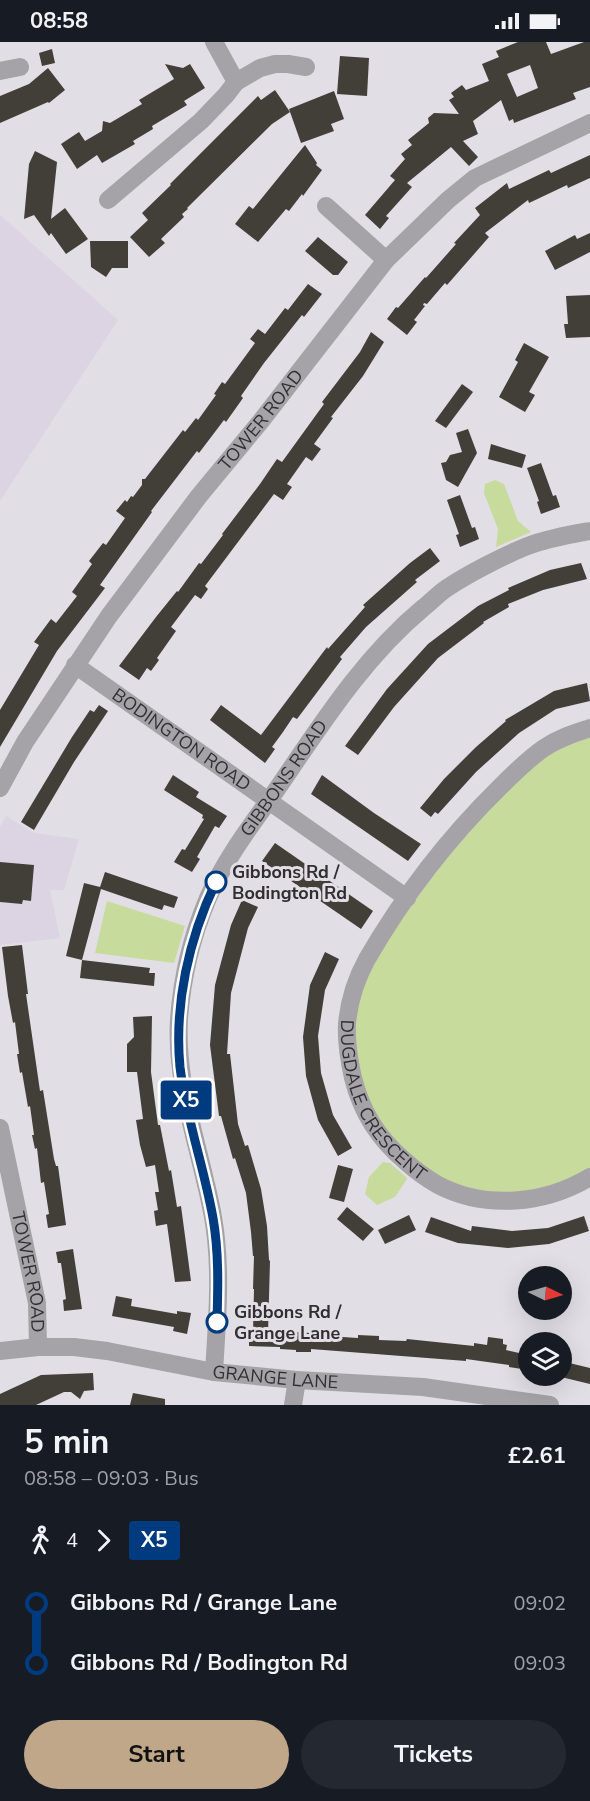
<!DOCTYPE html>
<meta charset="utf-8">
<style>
body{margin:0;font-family:"Nunito Sans",sans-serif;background:#242831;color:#f1f3f6;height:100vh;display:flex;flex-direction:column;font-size:22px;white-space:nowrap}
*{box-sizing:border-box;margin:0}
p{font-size:20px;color:#9ea1a6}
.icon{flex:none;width:33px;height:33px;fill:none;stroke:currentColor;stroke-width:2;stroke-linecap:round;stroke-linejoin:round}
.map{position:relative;height:1363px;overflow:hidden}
.details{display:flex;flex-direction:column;background:#171b24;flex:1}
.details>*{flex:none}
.badge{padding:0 12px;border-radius:4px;font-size:21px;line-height:39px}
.needle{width:39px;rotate:95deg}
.buttons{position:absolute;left:518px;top:1224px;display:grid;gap:12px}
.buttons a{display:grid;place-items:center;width:54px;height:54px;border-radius:50%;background:#171b24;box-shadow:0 6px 24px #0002;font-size:30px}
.map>.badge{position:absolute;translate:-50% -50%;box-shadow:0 0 0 3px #fff}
.legs{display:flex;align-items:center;gap:9px;height:66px;padding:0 24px;font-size:20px}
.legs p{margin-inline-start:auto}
.overview{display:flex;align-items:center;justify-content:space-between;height:102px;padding:0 24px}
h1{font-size:33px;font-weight:700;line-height:45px}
.action{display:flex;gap:12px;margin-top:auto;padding:12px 24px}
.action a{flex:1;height:69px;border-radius:36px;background:#c1a789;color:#111;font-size:24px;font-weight:700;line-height:69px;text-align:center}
.action a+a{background:#242831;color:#f1f3f6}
ul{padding:0 24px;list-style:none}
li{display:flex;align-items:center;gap:21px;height:60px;font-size:22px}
li i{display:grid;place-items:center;width:9px;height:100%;margin:0 8px;background:currentColor}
li i::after{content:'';width:15px;height:15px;margin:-8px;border:4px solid;border-radius:50%;background:#171b24}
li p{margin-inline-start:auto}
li:first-child i{background:linear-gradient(#0000 50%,currentColor 0)}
li:last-child i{background:linear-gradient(currentColor 50%,#0000 0)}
.status{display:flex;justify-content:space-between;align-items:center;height:42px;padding:0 30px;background:#171b24;direction:ltr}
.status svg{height:16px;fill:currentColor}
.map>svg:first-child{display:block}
.built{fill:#dcd4e3}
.green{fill:#c7db9d}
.building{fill:#423e38;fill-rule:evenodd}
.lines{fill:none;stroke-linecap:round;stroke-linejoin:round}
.street{stroke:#a5a3a7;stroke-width:18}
.line-1-casing{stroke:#fff;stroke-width:14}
.line-1{stroke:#003b80;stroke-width:9}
.stop-1-dot{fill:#fff;stroke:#003b80;stroke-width:3}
.labels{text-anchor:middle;stroke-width:6;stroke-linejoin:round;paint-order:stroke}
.street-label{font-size:18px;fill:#302e31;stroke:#e2dee6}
.stop-label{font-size:18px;font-weight:bold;fill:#302e31;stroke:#e2dee6;text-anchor:start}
</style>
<div class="status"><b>08:58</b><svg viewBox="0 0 49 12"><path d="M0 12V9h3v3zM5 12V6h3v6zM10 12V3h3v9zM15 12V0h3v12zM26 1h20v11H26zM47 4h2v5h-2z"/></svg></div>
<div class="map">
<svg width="590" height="1363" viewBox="0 0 590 1363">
<rect width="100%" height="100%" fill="#e2dee6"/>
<!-- built -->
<g class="built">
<path d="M0,173L118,278L0,459Z"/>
<path d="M6,774L34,791L79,797L64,848H50L60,896L0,903V785Z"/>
</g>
<!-- green -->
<g class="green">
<path d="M495,438L504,442L518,479L531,490L496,505L498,487L484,451L485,442Z"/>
<path d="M590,694V1127L572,1137L526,1150L499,1151L474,1147L454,1141L433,1132L399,1108L364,1057L352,989L361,946L386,900L432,835L474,783L499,756L549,710Z"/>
<path d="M107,859L185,884L174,921L95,911Z"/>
<path d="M383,1120L390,1121L406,1135L407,1137L395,1155L377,1163L365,1152L369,1135Z"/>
</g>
<!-- building -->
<g class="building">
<path d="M518,0H546L551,12L584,0H590V45L573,51L576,57L514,81L513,77L509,79L501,58L473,79L478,92L463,99L478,115L469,124L451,105L407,141L412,145L386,174L389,176L380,187L365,173L395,138L390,134L405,117L401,112L412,103L408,98L429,81L428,76L434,71L459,72L449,58L454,55L451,51L462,43L466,48L489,39L482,22L499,15L496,9ZM530,23L538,46L517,55L507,32Z"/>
<path d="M52,7L55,21L42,24L39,11Z"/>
<path d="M340,14L369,16L367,54L337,52Z"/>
<path d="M165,22L183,26L190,22L205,46L184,59L187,63L152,84L153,87L133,99L135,102L102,121L97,113L77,127L61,102L79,90L85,99L102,89L103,79L110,81L142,62L139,58L174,37Z"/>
<path d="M48,26L65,48L49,61L48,60L0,81V54L29,42Z"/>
<path d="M275,48L290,70L272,82L187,166L188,167L182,172L184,175L161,197L165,201L149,215L130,195L148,178L142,171L171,143L170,142L258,54L261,58Z"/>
<path d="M334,49L344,77L331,82L334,89L301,101L289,67Z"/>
<path d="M305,103L317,121L316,123L322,128L303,154L302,152L289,169L286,167L258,200L235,182L249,164L253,167Z"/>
<path d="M35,109L57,120L51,177L65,166L88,197L66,212L51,191L49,194L34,173L24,177L29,122Z"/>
<path d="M590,113V136L568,146L567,143L529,161L528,158L485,191L489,195L447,243L445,241L427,262L424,261L423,263L425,264L414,278L417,280L407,293L387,277L396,265L398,266L425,235L426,236L456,202L454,201L480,173L475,166L507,141L509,147L549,128L551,131Z"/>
<path d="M590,191V210L555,228L545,209L575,193L577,197Z"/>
<path d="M318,195L348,220L338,233H333L305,209Z"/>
<path d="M90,199H128V226H112L106,235L91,225Z"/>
<path d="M308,242L322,252L304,275L302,273L264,321L241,354L243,356L226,380L224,378L199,411L197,409L151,469L152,470L100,543L105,546L57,609L0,705V668L39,603L34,600L51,577L56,581L77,554L72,550L92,522L89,519L103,501L106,503L125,476L116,469L125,458L127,460L131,454L133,455L142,443V437H145L183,388L185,390L196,376L198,378L216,353L214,352L222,340L225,342L255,301L250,297L258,287L265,292L285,266L288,268Z"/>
<path d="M590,253V295L566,296L564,282H568L566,254Z"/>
<path d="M371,290L384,300L363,334L331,375L333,376L314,402L321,407L312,419L306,415L287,442L292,445L283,458L274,452L205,544L208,547L201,557L195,553L171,585L176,589L157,616L159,618L151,629L147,626L139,638L119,624L156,575L177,549L178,550L199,521L201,522L223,493L222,492L260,442L277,417L282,420L324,362L322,360L360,310Z"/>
<path d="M524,301L549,315L529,350L535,353L525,370L499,355L518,320L515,318Z"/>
<path d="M462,342L473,350L446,386L435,379Z"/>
<path d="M468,387L477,411L458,445L446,438L441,421L446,420L450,413L462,410L456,391Z"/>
<path d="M491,402L526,413L522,426L488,417Z"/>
<path d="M541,421L553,454L556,453L560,465L541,472L537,460L539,459L527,426Z"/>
<path d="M460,453L472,486L475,485L479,497L460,505L456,493L459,492L447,458Z"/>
<path d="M430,506L440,519L415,538L417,540L366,585L340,615L342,617L297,677L293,675L283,690L272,705L275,707L265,721L210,678L221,663L261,693L327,605L328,607L365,565L363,563L410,521Z"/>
<path d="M581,521L587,537L543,548L508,562L509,565L483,580L484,581L438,616L394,665L358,713L345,704L387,647L428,602L478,564L509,548L508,546L550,528Z"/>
<path d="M587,641L590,659L556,667L519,691L476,730L438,772L435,770L431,775L420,766L444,737L476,705L506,679L505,678L554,649Z"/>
<path d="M99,663L108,669L74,720L34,788L21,780L72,695L90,668L94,670Z"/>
<path d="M173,733L199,750L196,755L227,774L219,786L215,784L197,815L200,817L192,830L174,820L182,807L185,808L204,777L202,776L203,773L164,748Z"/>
<path d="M322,733L374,771L421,802L408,819L311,752Z"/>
<path d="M275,801L373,869L361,887L262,819Z"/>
<path d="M0,820L34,823L31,859L23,858L22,862L0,860Z"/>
<path d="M105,830L178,855L174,866L164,863L162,868L101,847L82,918L150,926L149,931H155L154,944L80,936L82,918L66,914L84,841L100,845Z"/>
<path d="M242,858L258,865L248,886L231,951L227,1012H230L238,1082L245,1104L248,1103L261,1147L267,1184L269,1218L270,1219L268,1292L296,1293L297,1290L311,1291V1293L358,1296V1293L379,1294V1298L406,1299L407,1297L474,1304V1301L487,1303L488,1295L503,1297V1302L507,1303L506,1308L528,1313V1328L509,1325V1323L466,1317V1319L311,1307V1310H296V1308L280,1307V1305L249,1304V1291H253L254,1247H253L254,1214H253L251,1190L246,1151L235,1116L233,1117L221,1074H219L210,1003L215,943L231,883Z"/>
<path d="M22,903L28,952H26L40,1049L43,1048L54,1117L56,1124H58L66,1183L48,1186L46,1173L49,1172L44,1140L41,1141L37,1106L35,1107L32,1093H34L30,1064L28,1065L22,1030L20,1031L17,1012H19L15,980L13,981L8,954L2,905Z"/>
<path d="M325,910L339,917L325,948L318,994L321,1031L333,1073L352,1106L338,1114L318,1078L306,1034L303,995L310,943Z"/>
<path d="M152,974L151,1030L158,1083H160L169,1129L171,1128L177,1165L181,1164L191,1239L175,1240L167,1182L156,1184L154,1169L158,1168L155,1150H159L155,1123L146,1125L140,1103L136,1078L143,1077L137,1030H127V1002L134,995L133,975Z"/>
<path d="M338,1123L353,1127L344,1160L329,1156Z"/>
<path d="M347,1165L374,1187L363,1199L337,1177Z"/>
<path d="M409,1173L416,1188L385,1202L378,1188Z"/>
<path d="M584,1174L589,1189L549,1202L508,1206L458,1201L425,1190L431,1175L471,1189L472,1184L512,1189L548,1186Z"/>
<path d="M73,1207L82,1267L64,1269L63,1258L66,1257L61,1221H58L56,1210Z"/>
<path d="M116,1254L132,1257L131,1264L177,1272V1269L191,1271L187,1292L173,1289L174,1285L112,1274Z"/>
<path d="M561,1319L590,1326V1342L561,1335Z"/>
<path d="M93,1331L94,1348L84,1349L80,1357L71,1350H64L36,1363H0V1352L41,1333Z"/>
<path d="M133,1351L165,1357V1363H130Z"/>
</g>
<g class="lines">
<!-- street -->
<g class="street">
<path d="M214,0L236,40"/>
<path d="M0,29L20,25"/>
<path d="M108,158L201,79L226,53L236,40L260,26L275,22H288L306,25"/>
<path d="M326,164L386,218"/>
<path id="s1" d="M75,623L407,856"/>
<path id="s2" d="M590,686C574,691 559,696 544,706C528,717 514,731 500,745C449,795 403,855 367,917C356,937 349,959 347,982C346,1000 349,1018 353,1036C362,1071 378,1096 405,1119C415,1128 426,1136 438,1143C486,1168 545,1162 590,1135"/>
<path id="s3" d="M0,746L25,700L109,574L199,454L261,379L386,218L448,158L475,136L590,81"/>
<path id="s4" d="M0,1086L37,1261L38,1305"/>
<path id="s5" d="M0,1309L38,1305H74L107,1309L214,1330L297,1338L423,1345L550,1363"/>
<path id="s6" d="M214,1330C217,1279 222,1226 213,1175C201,1109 175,1045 179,977C182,936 192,894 208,856C225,817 252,782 277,747C321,683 363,616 423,566C431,560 438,552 447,546C468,532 501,515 525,505C545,497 568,493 590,489"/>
<path d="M293,1363L297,1338"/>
</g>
</g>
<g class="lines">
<!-- line-1 casing -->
<g class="line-1-casing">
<path id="line-1" d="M216,840C189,896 174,962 180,1025C186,1076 204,1125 213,1176C219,1210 218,1245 217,1280"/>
</g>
<!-- line-1 -->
<use href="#line-1" class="line-1"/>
</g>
<!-- markers -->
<g class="stop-1-dot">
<circle cx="216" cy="840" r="10"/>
<circle cx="217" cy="1280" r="10"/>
</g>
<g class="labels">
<!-- street labels -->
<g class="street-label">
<text dy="6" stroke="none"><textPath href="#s3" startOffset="452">TOWER ROAD</textPath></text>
<text dy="6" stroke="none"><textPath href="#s1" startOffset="130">BODINGTON ROAD</textPath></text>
<text dy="6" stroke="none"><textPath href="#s6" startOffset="624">GIBBONS ROAD</textPath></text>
<text dy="6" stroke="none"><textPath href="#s2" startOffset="483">DUGDALE CRESCENT</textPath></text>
<text dy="6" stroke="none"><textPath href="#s4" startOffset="147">TOWER ROAD</textPath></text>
<text dy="6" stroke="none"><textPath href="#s5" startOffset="278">GRANGE LANE</textPath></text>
</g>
<!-- stop labels -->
<g class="stop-label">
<text x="232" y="836">Gibbons Rd /<tspan x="232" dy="21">Bodington Rd</tspan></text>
<text x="234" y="1276">Gibbons Rd /<tspan x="234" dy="21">Grange Lane</tspan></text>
</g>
</g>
</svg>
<div class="buttons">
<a><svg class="needle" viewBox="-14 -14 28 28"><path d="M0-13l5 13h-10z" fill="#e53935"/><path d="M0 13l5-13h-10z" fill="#9ea1a6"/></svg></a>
<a><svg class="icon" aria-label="layers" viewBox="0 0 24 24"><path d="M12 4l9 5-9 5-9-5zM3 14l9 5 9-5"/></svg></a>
</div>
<b class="badge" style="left:186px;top:1058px;background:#003b80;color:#fff">X5</b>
</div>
<section class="details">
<div class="overview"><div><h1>5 min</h1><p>08:58 – 09:03 · Bus</p></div><b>£2.61</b></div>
<div class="legs"><svg class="icon" aria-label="walk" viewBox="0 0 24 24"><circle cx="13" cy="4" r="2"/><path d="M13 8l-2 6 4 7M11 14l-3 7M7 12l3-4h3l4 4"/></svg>4<svg class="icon" aria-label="forward" viewBox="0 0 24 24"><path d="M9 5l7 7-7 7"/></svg><b class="badge" style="background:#003b80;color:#fff">X5</b></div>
<ul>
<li><i style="color:#003b80"></i><b>Gibbons Rd / Grange Lane</b><p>09:02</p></li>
<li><i style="color:#003b80"></i><b>Gibbons Rd / Bodington Rd</b><p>09:03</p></li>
</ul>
<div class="action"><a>Start</a><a>Tickets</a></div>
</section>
